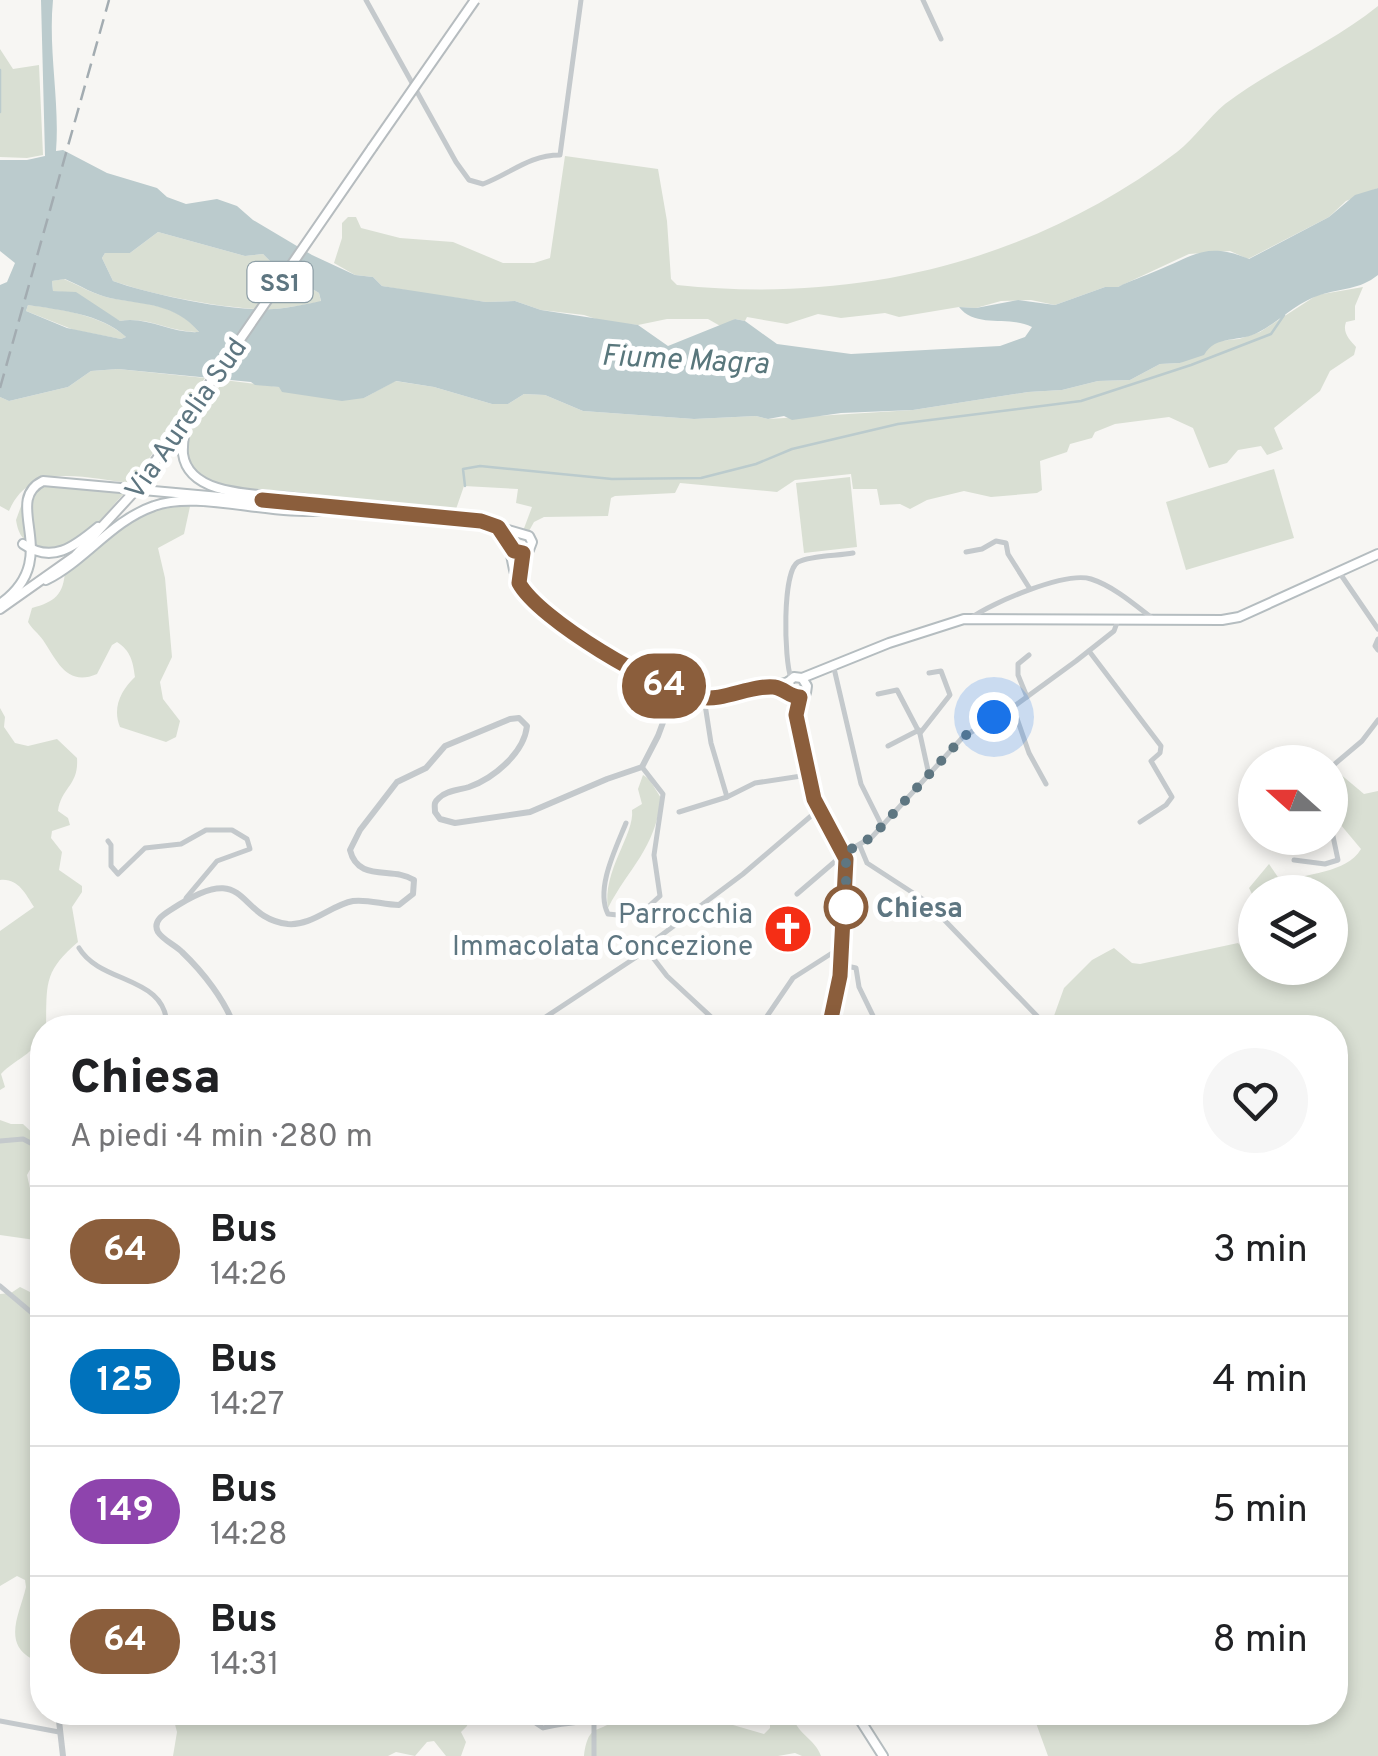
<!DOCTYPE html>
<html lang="it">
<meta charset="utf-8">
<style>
body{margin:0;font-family:Overpass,sans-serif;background:#f6f6f6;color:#202124;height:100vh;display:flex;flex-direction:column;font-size:38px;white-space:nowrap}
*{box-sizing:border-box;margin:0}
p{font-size:32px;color:#757577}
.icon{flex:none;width:55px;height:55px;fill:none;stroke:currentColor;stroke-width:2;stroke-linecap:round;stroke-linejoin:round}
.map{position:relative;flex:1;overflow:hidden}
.panel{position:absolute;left:30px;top:1015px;width:1318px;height:710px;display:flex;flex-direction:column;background:#fff;border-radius:40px;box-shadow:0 5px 15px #0003}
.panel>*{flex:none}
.badge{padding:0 20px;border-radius:32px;font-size:35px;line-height:65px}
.needle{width:65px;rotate:291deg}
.controls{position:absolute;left:1238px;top:745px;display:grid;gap:20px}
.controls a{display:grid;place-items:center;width:110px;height:110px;border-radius:50%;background:#fff;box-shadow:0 5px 15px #0003;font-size:50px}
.you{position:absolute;width:50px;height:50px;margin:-25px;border:8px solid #fff;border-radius:50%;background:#1a73e8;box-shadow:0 0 0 15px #1a73e833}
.map>.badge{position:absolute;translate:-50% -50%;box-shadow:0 0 0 5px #fff}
.round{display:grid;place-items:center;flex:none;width:105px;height:105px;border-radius:52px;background:#f6f6f6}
.head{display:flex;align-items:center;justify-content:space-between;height:170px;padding:0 40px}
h1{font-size:48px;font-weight:800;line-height:75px}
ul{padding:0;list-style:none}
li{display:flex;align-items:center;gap:30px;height:130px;padding:0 40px;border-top:2px solid #e0e0e0}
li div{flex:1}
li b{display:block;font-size:38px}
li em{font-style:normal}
li .badge{min-width:110px;font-weight:700;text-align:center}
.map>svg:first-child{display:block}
.green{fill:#d9dfd3}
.water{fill:#bbcbcd;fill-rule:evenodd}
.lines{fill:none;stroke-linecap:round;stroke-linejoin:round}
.stream{stroke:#bbcbcd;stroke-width:2.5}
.secondary-casing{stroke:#b5bdc0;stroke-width:12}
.primary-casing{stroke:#b6bcbf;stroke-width:12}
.minor{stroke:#c4c9cc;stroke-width:5}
.tertiary{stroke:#c4c9cc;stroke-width:6}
.secondary{stroke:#fff;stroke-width:8}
.primary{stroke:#fff;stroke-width:8}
.rail{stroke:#a3acb1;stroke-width:2.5;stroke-dasharray:15 8;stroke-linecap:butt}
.primary-bridge-casing{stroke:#b6bcbf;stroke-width:12;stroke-linecap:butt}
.primary-bridge{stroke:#fff;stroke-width:8}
.line-casing{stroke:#fff;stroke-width:22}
.line{stroke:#8b5e3c;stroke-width:15}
.walk{stroke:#5e7681;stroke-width:10;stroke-dasharray:0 18}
.stop-dot{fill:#fff;stroke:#8b5e3c;stroke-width:5}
.labels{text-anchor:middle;stroke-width:10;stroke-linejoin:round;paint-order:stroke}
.shield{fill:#fff;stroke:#8e9fa7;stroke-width:2.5}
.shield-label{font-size:25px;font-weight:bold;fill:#5e7681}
.street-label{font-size:28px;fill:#5e7681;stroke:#fff}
.stop-label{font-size:28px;font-weight:bold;fill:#5e7681;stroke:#fff;text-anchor:start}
.poi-label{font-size:28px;fill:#5e7681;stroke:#fff;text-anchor:end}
.water-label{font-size:30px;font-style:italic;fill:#59777c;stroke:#fff}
</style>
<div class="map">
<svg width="1378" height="1756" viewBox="0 0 1378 1756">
<rect width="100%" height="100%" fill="#f7f6f3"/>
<!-- green -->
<g class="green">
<path d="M1378,6V188L1346,201L1329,217L1248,259L1230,251L1189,254L1118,287H1105L1055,305L1031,300L1001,301L976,308L959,307L899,317L885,313L841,318L818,314L787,324L747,317L745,321L735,319L722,327L708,319H667L638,325L605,322L584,315L541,310L515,301L486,302L421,293L382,286L373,277L355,275L334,263L342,238V223L348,217H356L361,228L400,238L453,242L503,263H534L550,258L565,156L658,169L667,221L671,279L677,285C857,304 1032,262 1177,152C1195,138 1208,118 1225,104C1274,67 1331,44 1378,6Z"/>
<path d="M0,49L13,69L39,65L43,155L27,158L0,157Z"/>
<path d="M158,232L245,256L263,254L276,267L319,293L321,302C306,304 290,308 274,309C233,311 152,295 113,281L102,258L105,253H130Z"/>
<path d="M64,279C78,285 95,295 110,298C143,304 177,303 199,332C171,333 148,316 120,321C94,308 85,293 53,291L52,281Z"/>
<path d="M1363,287L1355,306V320L1346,322C1342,333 1350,340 1356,347L1354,355L1330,371L1320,391L1274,428L1283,449L1267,455L1261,446L1238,450L1227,463L1209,468L1193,428L1169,417L1115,424L1095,432L1092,438L1070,444L1067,452L1040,461L1042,490L1037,493L991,497L964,491L927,500L910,509L900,504L880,505L877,489H853L851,474L795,480L777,492L680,483L675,493L615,496L611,498L608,516L544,517L534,522L529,531H523L532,507L516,503L518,489L464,486L455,512L224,490L207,485L184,459V439L224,380L364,398L395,381L434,387L492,404H508L524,394L545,395L583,411L694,419L756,416L768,419L913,410L1028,392L1062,390L1098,381L1130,380L1160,364L1180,363L1218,341L1239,339L1260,332L1317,295Z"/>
<path d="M28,305C60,309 102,315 126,337L121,339L74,330L26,311Z"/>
<path d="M118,369L205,378L132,483C86,479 31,459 9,511L0,506V397L9,401L68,387L91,371Z"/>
<path d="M1274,469L1294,538L1186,570L1166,502Z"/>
<path d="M850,477L857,547L804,553L796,483Z"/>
<path d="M45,484L127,490C104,514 70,567 32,545C21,539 18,532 16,520L24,498Z"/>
<path d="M191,502L184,534L158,548L165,578L172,657L160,682L163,699L180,721L176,737L166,742L120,727C112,708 121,690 135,677C133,662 131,651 117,642L112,645L97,674C67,687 57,661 43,640C38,633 32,629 28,622L32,608C54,602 64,595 65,570L114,527L158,504Z"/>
<path d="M0,708L5,717L4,727L15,743L28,746L57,739L77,758C79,786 61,787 58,811L68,818L70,825L52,831L51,838L62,852L59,870L82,886V892L72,907L78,942C43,972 47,984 46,1027L42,1028C42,1051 16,1058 1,1074L5,1087L0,1090V931L34,907C25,893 18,878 0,880Z"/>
<path d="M1333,768L1364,794L1378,791V1756H1048L1032,1712H1335V1028L1050,1027L1064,988L1092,960L1114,948L1132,963L1140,964L1238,943L1248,954L1255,952V968H1330V892H1255L1253,896L1249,888L1269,864L1282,883C1307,872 1346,874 1361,849L1330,812Z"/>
<path d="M643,775L649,779L661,798C655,850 629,867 608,908C602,871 635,834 632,810L642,804L638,789Z"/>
<path d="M0,1120L11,1124H23L40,1140L42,1165L32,1166L27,1175L34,1206L42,1215V1241L0,1235Z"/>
<path d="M20,1287L36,1295L42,1310V1408L36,1421L31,1473L33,1479L42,1485V1655L32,1659C2,1643 20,1613 26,1587L25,1580L17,1576L0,1586V1294L11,1293Z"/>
<path d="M618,1712L723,1713L733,1725L764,1734L770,1728V1713H793C794,1733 815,1738 821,1756H802L795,1753L778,1756H584C589,1716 604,1739 618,1712Z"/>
<path d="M172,1713L470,1712V1713L467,1726L461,1732L466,1742L461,1756H446L434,1741L427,1742L415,1756L396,1752L388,1756H173L177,1732Z"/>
</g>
<!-- water -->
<path class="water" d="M41,0H53C48,51 60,101 56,151L63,150L107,173L157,188L167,197L186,204L217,199L237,206L253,220L312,255L355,275L373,277L382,286L486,302L515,301L541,310L638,325L668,346L735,319L745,321L777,344L851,354L1000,346L1025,337L1032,327C1008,315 976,329 959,307L976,308L1018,300L1055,305L1105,287H1118C1131,280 1143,277 1156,271C1194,256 1206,241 1249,259L1329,217L1355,195L1378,188V275C1359,290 1342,288 1320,295C1297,302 1280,321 1259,332C1240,343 1216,334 1204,355L1180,363L1160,364L1130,380L1098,381L1062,390L1028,392L913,410L841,413L792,420L784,416L768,419L756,416L694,419L583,411L545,395L524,394L508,404H492L434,387L396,381L364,398L342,401L282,392L279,387L255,385L251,382L118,369L91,371L68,387L9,401L0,397V285L7,282L15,263L0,251V160H27L45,156ZM158,232L245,256L263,254L276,267L319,293L321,301C306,304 290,308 274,309C233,312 152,295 113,281L102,258L105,253H130ZM65,279C79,285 95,295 110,298C144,305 175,303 199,332C171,334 148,316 120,321L76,292L53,291L52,281ZM28,305C60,310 102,314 126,337L121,339L67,328L26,311Z"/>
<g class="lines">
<!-- stream -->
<g class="stream">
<path d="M0,70V112"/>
<path d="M465,486L463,469L480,466L612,479L701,478L756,464L792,449L898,424L1081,401L1191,365L1271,334L1284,315"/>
</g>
<!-- secondary casing -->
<g class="secondary-casing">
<g id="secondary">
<path d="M188,415C185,428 182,441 183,454C190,505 284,491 321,502"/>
<path d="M498,527C516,546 508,568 522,589C544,622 666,695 705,698C732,701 762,689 788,682"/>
<path d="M23,544C52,564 74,547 98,527"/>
<path d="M46,580C86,560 111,521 154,506C199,489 278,519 331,509"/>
<path d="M0,604C65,558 0,502 43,481L473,520L529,536L532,542L529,550L521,553L513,549"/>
<path d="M802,678L889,643L964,619L1222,620L1239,617L1378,554"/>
<path d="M772,687L786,690L791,696L798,698L806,693L807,686L802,678L794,677L788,682L786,690"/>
<path d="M791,696L814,799L846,859L841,976L829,1028"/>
<path d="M855,1712L883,1756"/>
</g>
</g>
<!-- primary casing -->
<g class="primary-casing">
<g id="primary">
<path d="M188,415L372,148"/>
<path d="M0,609L75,556L132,494"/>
</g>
</g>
<!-- minor -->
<g class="minor">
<path d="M366,0L456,162L469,180L483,184C510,174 529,155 560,155L581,0"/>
<path d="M923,0L941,39"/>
<path d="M966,552L982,549L996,541L1006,543L1008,554L1030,589"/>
<path d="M1339,572L1378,629"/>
<path d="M971,618C991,603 1066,571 1091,579C1113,586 1134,604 1152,618"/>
<path d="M1378,639L1375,646L1378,650"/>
<path d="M1089,651L1161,746L1160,753L1151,761L1172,797L1166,805L1140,822"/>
<path d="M833,664L861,784L882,826"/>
<path d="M791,678C784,660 782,571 798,562C812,555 838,556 853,553"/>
<path d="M878,694L897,690L920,734L929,775"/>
<path d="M1027,697L1018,675V664L1029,655"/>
<path d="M704,698L711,743L727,797"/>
<path d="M1013,707L1029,753L1046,784"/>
<path d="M921,732L950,695L941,671L929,673"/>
<path d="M888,746L919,730"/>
<path d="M1330,768L1362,741L1378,720"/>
<path d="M679,812L727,797L755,783L808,775"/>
<path d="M626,823C616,848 595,889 608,914L637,917L660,896L654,855L663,794L642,767"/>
<path d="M108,841L111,845V866L118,874L145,848L181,844L206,830H232L247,839L250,849L217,861L186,898"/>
<path d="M860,846L867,863L927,902L1038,1017"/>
<path d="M1294,860L1325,864L1338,860L1330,822"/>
<path d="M797,894L846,852L872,837L963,737L1013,707L1076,661L1114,631L1118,620"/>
<path d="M79,948C101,985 168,975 167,1028"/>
<path d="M647,950L667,976L723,1028"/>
<path d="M842,965L856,968L859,987L879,1028"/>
<path d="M763,1022L793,978L840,948"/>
<path d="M495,1028L532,1026L647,950L655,940L743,874L818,810"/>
<path d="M0,1141L23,1139L42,1149"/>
<path d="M0,1286L38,1318L42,1327"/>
<path d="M519,1712L543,1728C564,1721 593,1725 610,1712"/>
<path d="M496,1720L511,1712"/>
<path d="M0,1721L59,1732"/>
<path d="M594,1756V1719"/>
</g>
<!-- tertiary -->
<g class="tertiary">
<path d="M235,1028C225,1000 203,972 182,952C175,945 163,940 158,932C152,921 164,914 172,909C251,857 234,918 288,924C312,926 331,905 353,901C368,899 384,905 399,905L413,894L414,880C393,866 358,883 350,850L360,830L397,782L426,768L445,746L510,719L519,718L527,726C524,753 494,778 469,787C460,790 447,790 439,798C433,803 435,805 435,812L440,819L455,823L530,812L607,779L642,767L658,736L675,690"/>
<path d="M58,1712L63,1756"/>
</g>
<!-- secondary -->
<use href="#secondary" class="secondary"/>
<!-- primary -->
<use href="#primary" class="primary"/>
<!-- rail -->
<path class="rail" d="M0,388L109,0"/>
<!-- primary-bridge casing -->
<g class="primary-bridge-casing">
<g id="primary-bridge">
<path d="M372,148L475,0"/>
<path d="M132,494L188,415"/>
</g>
</g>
<!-- primary-bridge -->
<use href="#primary-bridge" class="primary-bridge"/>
</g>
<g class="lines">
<!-- line casing -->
<g class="line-casing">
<path id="line" d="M262,500L481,521L498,527L514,551L523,553L519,583C539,620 657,689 698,697C724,702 749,685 774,687C786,689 789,697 800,697L796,715L814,799L846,859L840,976L829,1028"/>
</g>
<!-- line -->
<use href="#line" class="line"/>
<!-- walk -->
<path class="walk" d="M846,907V912V852L872,837L963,737L994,717"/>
</g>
<!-- icons -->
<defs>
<g id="church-disc" transform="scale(2.5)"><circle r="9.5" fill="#f52e15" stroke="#fff"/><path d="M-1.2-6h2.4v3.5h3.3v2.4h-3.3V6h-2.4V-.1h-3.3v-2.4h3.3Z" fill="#fff"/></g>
</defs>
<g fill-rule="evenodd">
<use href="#church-disc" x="788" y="929"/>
</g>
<!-- markers -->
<circle class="stop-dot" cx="846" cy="907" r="20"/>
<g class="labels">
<!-- shield labels -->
<rect class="shield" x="247.5" y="262" width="65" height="40" rx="8"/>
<g class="shield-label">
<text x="280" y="291">SS1</text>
</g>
<!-- street labels -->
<g class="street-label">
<text transform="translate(185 418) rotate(-55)" y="10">Via Aurelia Sud</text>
</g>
<!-- stop labels -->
<g class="stop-label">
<text x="876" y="917">Chiesa</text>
</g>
<!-- poi labels -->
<g class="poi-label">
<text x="753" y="923">Parrocchia<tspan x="753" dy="32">Immacolata Concezione</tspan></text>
</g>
<!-- water labels -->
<g class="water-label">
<text transform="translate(685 359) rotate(3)" y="10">Fiume Magra</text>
</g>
</g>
</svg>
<div class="controls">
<a><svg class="needle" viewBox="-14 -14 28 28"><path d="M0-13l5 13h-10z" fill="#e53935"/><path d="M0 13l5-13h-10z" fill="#757577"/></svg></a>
<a><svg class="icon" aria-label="layers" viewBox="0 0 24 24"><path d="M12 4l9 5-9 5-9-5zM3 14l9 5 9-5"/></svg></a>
</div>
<div class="you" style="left:994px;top:717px"></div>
<b class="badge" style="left:664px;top:686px;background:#8b5e3c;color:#fff">64</b>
<section class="panel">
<div class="head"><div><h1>Chiesa</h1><p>A piedi · 4 min · 280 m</p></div><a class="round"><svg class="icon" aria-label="heart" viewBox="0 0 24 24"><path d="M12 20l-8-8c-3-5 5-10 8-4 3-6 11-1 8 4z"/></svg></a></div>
<ul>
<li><span class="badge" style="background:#8b5e3c;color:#fff">64</span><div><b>Bus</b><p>14:26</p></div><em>3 min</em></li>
<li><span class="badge" style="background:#0072bc;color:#fff">125</span><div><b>Bus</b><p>14:27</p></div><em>4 min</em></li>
<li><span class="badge" style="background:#8e44ad;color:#fff">149</span><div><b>Bus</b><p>14:28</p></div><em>5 min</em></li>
<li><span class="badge" style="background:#8b5e3c;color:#fff">64</span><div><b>Bus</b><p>14:31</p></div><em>8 min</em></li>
</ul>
</section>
</div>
